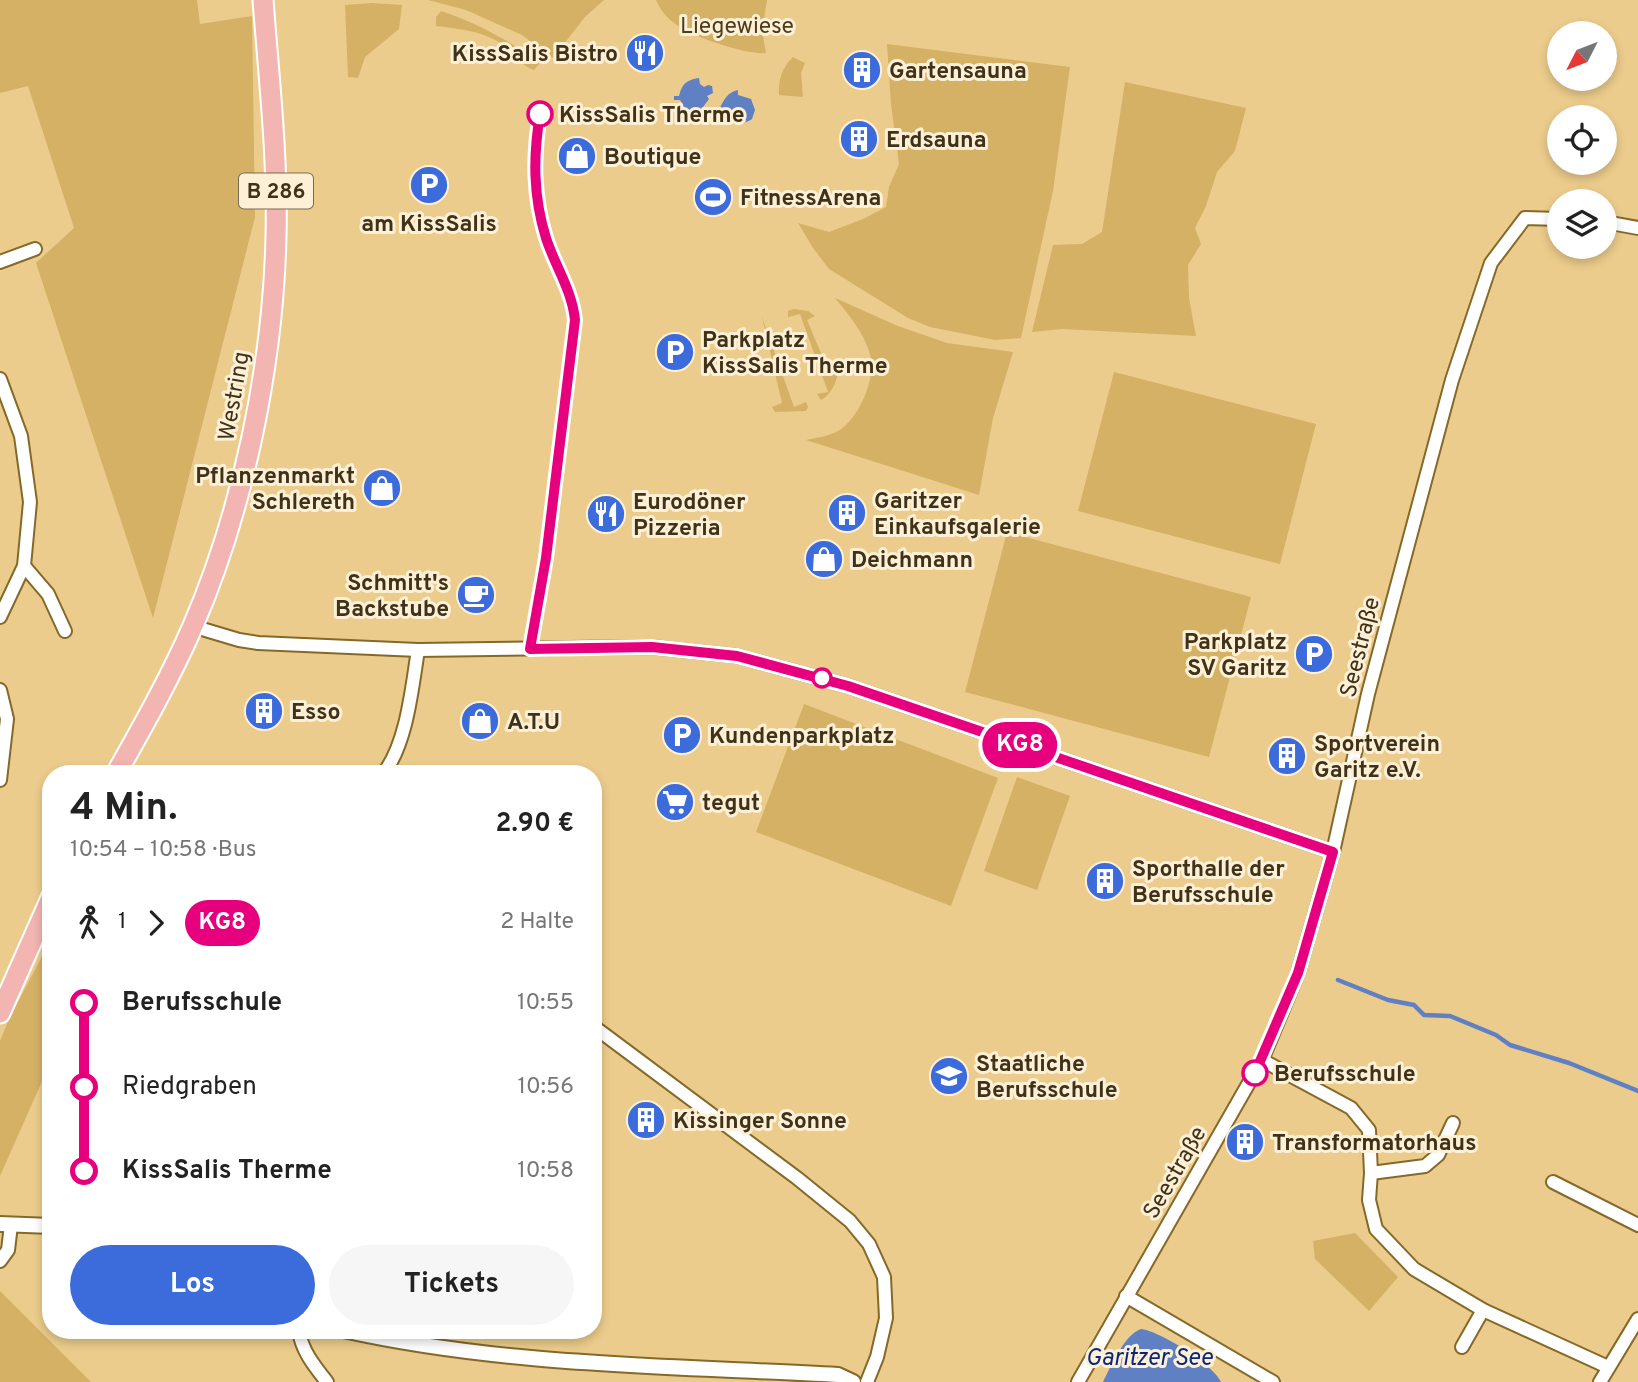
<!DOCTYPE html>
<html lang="de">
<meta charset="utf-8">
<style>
body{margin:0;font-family:Overpass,sans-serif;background:#f6f6f6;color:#222;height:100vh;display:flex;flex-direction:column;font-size:26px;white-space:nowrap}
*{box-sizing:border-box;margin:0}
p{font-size:23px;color:#767676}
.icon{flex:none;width:38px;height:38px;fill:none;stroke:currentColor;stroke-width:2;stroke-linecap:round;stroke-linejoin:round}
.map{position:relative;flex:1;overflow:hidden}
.sheet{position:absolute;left:42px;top:765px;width:560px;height:574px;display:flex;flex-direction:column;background:#fff;border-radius:28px;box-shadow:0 4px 10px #0003}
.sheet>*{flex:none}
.badge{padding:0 14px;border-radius:23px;font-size:24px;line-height:46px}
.needle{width:46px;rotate:228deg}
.fabs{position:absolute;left:1547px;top:21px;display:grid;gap:14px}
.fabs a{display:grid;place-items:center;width:70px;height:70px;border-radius:50%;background:#fff;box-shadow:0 4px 10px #0003;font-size:35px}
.map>.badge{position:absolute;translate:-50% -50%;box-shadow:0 0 0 4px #fff}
.legs{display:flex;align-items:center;gap:10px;height:77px;padding:0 28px;font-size:23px}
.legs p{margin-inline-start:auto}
.summary{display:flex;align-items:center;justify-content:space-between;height:119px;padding:0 28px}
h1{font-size:38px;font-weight:700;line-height:52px}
.cta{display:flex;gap:14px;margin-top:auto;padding:14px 28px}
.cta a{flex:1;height:80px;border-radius:42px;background:#3c6bdb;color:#fff;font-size:28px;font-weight:700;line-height:80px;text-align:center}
.cta a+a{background:#f6f6f6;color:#222}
ul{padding:0 28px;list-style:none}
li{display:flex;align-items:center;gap:24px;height:84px;font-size:26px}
li i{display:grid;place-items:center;width:10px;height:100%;margin:0 9px;background:currentColor}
li i::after{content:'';width:18px;height:18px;margin:-9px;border:5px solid;border-radius:50%;background:#fff}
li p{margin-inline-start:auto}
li:first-child i{background:linear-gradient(#0000 50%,currentColor 0)}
li:last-child i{background:linear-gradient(currentColor 50%,#0000 0)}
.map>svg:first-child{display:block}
.green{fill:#d5b165}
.water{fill:#6080c4}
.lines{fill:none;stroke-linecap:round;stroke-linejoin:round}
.stream{stroke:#6080c4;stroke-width:4.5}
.minor-casing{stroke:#856929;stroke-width:16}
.tertiary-casing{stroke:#856929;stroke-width:18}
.primary-casing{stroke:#fff;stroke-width:23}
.minor{stroke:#fff;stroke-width:12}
.tertiary{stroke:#fff;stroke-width:14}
.primary{stroke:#f2b5b1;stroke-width:19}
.line-1-casing{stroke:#fff;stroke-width:16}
.line-1{stroke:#e6007e;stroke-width:10}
.stop-1-dot{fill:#fff;stroke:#e6007e;stroke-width:3.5}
.labels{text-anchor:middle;stroke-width:6;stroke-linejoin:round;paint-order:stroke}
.shield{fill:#fdf0d7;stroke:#786b51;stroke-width:2}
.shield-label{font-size:21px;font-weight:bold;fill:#3f3218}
.park-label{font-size:23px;fill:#4d3c19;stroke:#fdf0d7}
.poi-label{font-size:23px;font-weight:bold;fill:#3f3218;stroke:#fdf0d7;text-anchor:start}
.stop-label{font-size:23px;font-weight:bold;fill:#3f3218;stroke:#fdf0d7;text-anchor:start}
.street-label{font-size:23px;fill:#3f3218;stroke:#fdf0d7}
.water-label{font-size:24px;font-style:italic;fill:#0b2878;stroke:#fdf0d7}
</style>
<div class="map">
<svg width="1638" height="1382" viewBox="0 0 1638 1382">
<rect width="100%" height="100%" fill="#eccc8c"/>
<!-- green -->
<g class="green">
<path d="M0,0H197L200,24L252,16L255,217L153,618L36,263L74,228L28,86L0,93Z"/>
<path d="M428,0H604L585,17L553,58L522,35L466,10Z"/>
<path d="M656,0H767L762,31L766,53C746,55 688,36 673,22C665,16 660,9 656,0Z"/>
<path d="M372,3L402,5L399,29L365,57L358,78L348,77L345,5Z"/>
<path d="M441,11C478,23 508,41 541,62L534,70C521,66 516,54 505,46C484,31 460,29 436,26V17Z"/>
<path d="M887,44L1070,67L1053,191L1021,338L995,340L930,327L908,318L829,269L813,248L798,223L829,232L863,219L886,207L889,187L899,164L891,104Z"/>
<path d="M793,57L805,63L801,73L803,97L779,95C778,81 782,67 793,57Z"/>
<path d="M1125,82L1246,108L1235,151L1217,172L1206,206L1195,228L1201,244L1188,265L1189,298L1196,336L1062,329L1032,332L1053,245L1082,244L1102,232Z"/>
<path d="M835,298L898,326L947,343L1013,352L993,418L979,495L806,440C816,438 829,436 838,431C859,419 877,377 870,354C864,333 849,315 835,298Z"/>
<path d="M794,309L808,311L815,316L807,320L829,372H838C837,382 830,396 821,400L817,394L828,392L800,314L788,317V311Z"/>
<path d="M762,317L794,407L806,402L808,407L806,411L775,412L772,407L782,403Z"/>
<path d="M1114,372L1316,424L1280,564L1078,511Z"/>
<path d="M1007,532L1251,597L1209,757L965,692Z"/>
<path d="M804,704L998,778L951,906L756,832Z"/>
<path d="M1017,777L1070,796L1037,890L984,871Z"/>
<path d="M51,939V1061L0,1176V1041L9,1019Z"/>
<path d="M1355,1233L1398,1277L1369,1311L1315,1259L1313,1241Z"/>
<path d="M0,1291L91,1382H0Z"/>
</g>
<!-- water -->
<g class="water">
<path d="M699,78L700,84L704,87L708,85L712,86L713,93L707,96L709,99L700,111L685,109L680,100H674V96H679C682,84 686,80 699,78Z"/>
<path d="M738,90V95L751,99L755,110L752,119C737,129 732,116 720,108C724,99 728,92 738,90Z"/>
<path d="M1141,1329C1160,1331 1214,1365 1221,1382H1103C1111,1366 1124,1335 1141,1329Z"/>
</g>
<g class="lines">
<!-- stream -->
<path class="stream" d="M1338,980L1388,1000L1414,1005L1424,1015L1450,1016L1496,1035L1510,1045L1569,1063L1638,1091"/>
<!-- minor casing -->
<g class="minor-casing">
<g id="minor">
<path d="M1605,222L1638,228"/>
<path d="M0,262L35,249"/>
<path d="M0,379L21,436L30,502L24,566L0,617"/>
<path d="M24,566L48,594L65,631"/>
<path d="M192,626L239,640L258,643L418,650L652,647L737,656L848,686L1333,852"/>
<path d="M0,690L7,719L0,780"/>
<path d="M383,774C407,744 412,687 418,650"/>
<path d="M593,1026L797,1178L850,1221L869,1244L884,1277L886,1318L877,1357L867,1382"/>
<path d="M1262,1060L1351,1108L1369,1130L1371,1173L1369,1200L1376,1229L1414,1269L1483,1310L1608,1367"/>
<path d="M1371,1173L1425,1166L1438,1155L1453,1123"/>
<path d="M1553,1182L1638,1225"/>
<path d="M0,1261L8,1250L11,1225"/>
<path d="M1126,1296L1273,1382"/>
<path d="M299,1330C301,1350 315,1367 327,1382"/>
<path d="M1462,1347L1483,1310"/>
<path d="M1078,1382L1262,1060L1298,973L1333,852L1368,694L1452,380L1491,263L1525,218L1559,219"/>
<path d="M1600,1382L1638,1319"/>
</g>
</g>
<!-- tertiary casing -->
<g class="tertiary-casing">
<g id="tertiary">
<path d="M0,1224L51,1226"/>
<path d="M343,1330C505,1366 673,1366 838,1375L853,1382"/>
</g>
</g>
<!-- primary casing -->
<g class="primary-casing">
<g id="primary">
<path d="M116,774C143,726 170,678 192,628C243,511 273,366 276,237C278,158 269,79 263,0"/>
<path d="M0,1013L51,898"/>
</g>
</g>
<!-- minor -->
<use href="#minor" class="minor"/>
<!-- tertiary -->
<use href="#tertiary" class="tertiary"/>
<!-- primary -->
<use href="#primary" class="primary"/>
</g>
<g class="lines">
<!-- line-1 casing -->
<g class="line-1-casing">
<path id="line-1" d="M540,114C533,157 533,196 546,238C555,266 572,290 575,320L546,558L530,649L652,647L737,656L848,686L1333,852L1298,973L1255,1073"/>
</g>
<!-- line-1 -->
<use href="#line-1" class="line-1"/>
</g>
<!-- icons -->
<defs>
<g id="restaurant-disc" transform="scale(2.0125)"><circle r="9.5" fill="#3c6bdb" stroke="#fdf0d7"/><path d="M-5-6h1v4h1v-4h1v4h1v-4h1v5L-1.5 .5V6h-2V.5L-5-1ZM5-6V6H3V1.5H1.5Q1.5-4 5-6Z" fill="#fff"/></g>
<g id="building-disc" transform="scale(2.0125)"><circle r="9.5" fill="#3c6bdb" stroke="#fdf0d7"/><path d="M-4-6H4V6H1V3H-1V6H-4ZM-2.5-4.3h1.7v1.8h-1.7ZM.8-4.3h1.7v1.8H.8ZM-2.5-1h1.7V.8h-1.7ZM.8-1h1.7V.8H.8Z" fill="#fff"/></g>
<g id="shop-disc" transform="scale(2.0125)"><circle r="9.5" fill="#3c6bdb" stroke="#fdf0d7"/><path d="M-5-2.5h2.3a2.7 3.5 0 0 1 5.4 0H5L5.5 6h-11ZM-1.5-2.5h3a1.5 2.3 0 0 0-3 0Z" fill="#fff"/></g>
<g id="parking-disc" transform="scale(2.0125)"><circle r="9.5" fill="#3c6bdb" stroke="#fdf0d7"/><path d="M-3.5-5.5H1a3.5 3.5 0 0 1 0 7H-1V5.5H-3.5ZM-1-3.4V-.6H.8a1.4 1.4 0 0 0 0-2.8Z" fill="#fff"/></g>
<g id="stadium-disc" transform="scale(2.0125)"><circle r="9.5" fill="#3c6bdb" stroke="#fdf0d7"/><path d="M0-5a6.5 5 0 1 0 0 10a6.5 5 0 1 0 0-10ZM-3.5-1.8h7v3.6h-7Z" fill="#fff"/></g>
<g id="cafe-disc" transform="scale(2.0125)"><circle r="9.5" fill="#3c6bdb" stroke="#fdf0d7"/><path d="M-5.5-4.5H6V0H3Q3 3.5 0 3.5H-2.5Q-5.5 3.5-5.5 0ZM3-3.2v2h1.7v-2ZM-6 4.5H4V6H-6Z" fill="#fff"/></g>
<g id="supermarket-disc" transform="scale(2.0125)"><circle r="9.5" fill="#3c6bdb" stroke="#fdf0d7"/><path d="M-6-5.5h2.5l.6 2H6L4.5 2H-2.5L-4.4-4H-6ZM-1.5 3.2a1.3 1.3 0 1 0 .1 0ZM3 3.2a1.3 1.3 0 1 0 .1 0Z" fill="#fff"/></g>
<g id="school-disc" transform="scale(2.0125)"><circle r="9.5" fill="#3c6bdb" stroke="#fdf0d7"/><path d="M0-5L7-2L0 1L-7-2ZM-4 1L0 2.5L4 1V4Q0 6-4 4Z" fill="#fff"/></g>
</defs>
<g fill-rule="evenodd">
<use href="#restaurant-disc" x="645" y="53"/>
<use href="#building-disc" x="862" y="70"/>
<use href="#building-disc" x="859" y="139"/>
<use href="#shop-disc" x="577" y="156"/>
<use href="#parking-disc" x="429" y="185"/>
<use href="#stadium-disc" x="713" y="197"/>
<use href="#parking-disc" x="675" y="352"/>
<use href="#shop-disc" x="382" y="488"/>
<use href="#building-disc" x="847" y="513"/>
<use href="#restaurant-disc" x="606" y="514"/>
<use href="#shop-disc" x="824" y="559"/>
<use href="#cafe-disc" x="476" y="595"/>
<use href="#parking-disc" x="1314" y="654"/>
<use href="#building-disc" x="264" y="711"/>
<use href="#shop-disc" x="480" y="721"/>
<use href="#parking-disc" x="682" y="735"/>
<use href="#building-disc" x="1287" y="756"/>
<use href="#supermarket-disc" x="675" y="802"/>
<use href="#building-disc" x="1105" y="881"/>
<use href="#school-disc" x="949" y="1076"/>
<use href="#building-disc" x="646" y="1120"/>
<use href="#building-disc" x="1245" y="1142"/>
</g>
<!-- markers -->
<g class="stop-1-dot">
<circle cx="540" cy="114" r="12"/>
<circle cx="822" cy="678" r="9"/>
<circle cx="1255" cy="1073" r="12"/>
</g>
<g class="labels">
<!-- shield labels -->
<rect class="shield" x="239" y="173.5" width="74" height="35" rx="5"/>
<g class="shield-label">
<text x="276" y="198">B 286</text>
</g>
<!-- park labels -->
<g class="park-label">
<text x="737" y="33">Liegewiese</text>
</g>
<!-- poi labels -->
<g class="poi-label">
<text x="618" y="61" text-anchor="end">KissSalis Bistro</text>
<text x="889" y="78">Gartensauna</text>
<text x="886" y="147">Erdsauna</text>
<text x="604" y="164">Boutique</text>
<text x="740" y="205">FitnessArena</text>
<text x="429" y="231" text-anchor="middle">am KissSalis</text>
<text x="702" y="347">Parkplatz<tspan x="702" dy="26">KissSalis Therme</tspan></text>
<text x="355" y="483" text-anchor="end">Pflanzenmarkt<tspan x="355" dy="26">Schlereth</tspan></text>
<text x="874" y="508">Garitzer<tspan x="874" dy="26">Einkaufsgalerie</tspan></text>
<text x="633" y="509">Eurodöner<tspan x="633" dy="26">Pizzeria</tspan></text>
<text x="851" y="567">Deichmann</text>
<text x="449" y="590" text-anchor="end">Schmitt's<tspan x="449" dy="26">Backstube</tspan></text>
<text x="1287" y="649" text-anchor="end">Parkplatz<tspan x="1287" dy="26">SV Garitz</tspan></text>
<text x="291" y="719">Esso</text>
<text x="507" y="729">A.T.U</text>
<text x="709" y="743">Kundenparkplatz</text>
<text x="1314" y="751">Sportverein<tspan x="1314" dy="26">Garitz e.V.</tspan></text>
<text x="702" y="810">tegut</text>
<text x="1132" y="876">Sporthalle der<tspan x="1132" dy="26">Berufsschule</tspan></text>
<text x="976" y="1071">Staatliche<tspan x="976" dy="26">Berufsschule</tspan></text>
<text x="673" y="1128">Kissinger Sonne</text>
<text x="1272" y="1150">Transformatorhaus</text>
</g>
<!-- stop labels -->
<g class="stop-label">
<text x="559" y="122">KissSalis Therme</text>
<text x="1274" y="1081">Berufsschule</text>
</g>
<!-- street labels -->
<g class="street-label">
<text transform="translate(233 396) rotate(-80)" y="8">Westring</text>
<text transform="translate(1359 647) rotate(-76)" y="8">Seestraße</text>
<text transform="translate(1174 1172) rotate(-60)" y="8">Seestraße</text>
</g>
<!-- water labels -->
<g class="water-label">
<text x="1149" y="1365">Garitzer See</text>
</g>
</g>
</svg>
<div class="fabs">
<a><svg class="needle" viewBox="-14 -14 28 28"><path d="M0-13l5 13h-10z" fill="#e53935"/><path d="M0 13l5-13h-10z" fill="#767676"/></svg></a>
<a><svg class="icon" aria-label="locate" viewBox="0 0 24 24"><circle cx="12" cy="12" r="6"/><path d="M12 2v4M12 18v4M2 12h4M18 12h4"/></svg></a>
<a><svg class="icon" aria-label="layers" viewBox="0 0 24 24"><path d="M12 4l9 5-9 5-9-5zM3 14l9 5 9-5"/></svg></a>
</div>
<b class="badge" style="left:1020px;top:745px;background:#e6007e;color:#fff">KG8</b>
<section class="sheet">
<div class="summary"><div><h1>4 Min.</h1><p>10:54 – 10:58 · Bus</p></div><b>2.90 €</b></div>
<div class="legs"><svg class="icon" aria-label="walk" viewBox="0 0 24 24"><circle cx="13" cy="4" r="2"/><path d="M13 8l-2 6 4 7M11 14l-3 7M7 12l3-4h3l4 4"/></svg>1<svg class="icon" aria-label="forward" viewBox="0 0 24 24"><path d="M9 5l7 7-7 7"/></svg><b class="badge" style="background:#e6007e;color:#fff">KG8</b><p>2 Halte</p></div>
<ul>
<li><i style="color:#e6007e"></i><b>Berufsschule</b><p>10:55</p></li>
<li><i style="color:#e6007e"></i><span>Riedgraben</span><p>10:56</p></li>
<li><i style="color:#e6007e"></i><b>KissSalis Therme</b><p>10:58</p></li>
</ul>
<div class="cta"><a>Los</a><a>Tickets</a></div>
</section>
</div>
